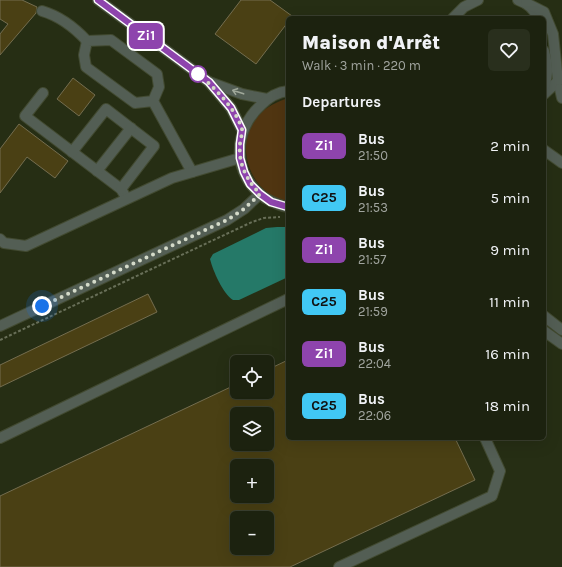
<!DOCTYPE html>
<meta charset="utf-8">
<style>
body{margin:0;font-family:Karla,sans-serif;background:#292f1d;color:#f1f3f6;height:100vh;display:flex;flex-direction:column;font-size:15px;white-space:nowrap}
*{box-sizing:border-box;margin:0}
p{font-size:13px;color:#a0a49e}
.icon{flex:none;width:22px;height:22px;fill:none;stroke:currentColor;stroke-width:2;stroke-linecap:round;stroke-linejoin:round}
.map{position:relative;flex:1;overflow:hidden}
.drawer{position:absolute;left:286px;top:16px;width:260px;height:424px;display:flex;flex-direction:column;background:#1c220f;border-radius:6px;box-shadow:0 4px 16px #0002,0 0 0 1px #3a3f2f}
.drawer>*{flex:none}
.badge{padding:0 8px;border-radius:6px;font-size:14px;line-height:26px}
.tools{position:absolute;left:230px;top:355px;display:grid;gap:8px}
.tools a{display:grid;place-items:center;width:44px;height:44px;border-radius:6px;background:#1c220f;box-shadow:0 4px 16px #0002,0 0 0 1px #3a3f2f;font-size:20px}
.you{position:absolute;width:20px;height:20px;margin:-10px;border:3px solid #fff;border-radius:50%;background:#1a73e8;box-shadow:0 0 0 6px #1a73e833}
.map>.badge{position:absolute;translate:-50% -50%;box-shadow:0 0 0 2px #fff}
h2{padding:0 16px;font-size:15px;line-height:36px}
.round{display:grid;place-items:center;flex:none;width:42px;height:42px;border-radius:6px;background:#292f1d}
.headline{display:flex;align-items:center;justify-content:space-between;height:68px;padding:0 16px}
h1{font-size:19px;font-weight:800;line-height:30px}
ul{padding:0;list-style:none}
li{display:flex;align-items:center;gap:12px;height:52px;padding:0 16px}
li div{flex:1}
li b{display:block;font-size:15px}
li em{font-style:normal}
li .badge{min-width:44px;font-weight:700;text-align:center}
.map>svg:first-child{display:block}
.green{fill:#503511}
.water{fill:#257968}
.building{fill:#4a4014;stroke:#746d4f;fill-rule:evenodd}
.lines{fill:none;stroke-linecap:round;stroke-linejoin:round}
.minor-casing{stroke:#424a31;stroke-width:12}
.path{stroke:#686f58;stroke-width:2;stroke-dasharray:3 2;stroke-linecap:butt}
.minor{stroke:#535e54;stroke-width:10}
.oneway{stroke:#a0a89a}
.line-casing{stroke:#fff;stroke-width:9}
.line{stroke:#8e44ad;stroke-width:6}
.walk{stroke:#d4dac9;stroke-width:4;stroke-dasharray:0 7.2}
.stop-dot{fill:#fff;stroke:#8e44ad;stroke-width:2}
</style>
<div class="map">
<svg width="562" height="567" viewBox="0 0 562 567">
<rect width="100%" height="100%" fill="#262e14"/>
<!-- green -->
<path class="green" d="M288,98V201C249,196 232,141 259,114C268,106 277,102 288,98Z"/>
<!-- water -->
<path class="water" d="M277,227H288V277L239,300H233C223,294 213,271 210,259L213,254L266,228Z"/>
<!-- building -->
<g class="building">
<path d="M0,0H22L37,7L36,13L0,55V34L8,24L0,19Z"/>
<path d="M241,0H270L292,16L291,18H288V22L256,64L215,34Z"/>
<path d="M73,78L95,95L79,116L57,99Z"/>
<path d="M19,124L68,161L55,178L27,157L0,193V149Z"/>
<path d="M148,294L157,312L0,387V365Z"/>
<path d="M288,360V438H455L475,480L290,567H0V496L237,384V392H267V370ZM237,414H267V444H237ZM237,466H267V496H237ZM237,518H267V548H237Z"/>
</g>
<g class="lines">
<!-- minor casing -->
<g class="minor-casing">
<g id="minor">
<path d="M98,0L209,82L231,108L242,130"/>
<path d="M518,0C526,3 535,9 537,18"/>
<path d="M526,3L544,12L553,34L558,81L544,94"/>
<path d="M42,11C59,16 75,28 87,41"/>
<path d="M453,18L464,7L478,0"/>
<path d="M544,51C547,63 549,74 544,86"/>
<path d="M209,82L242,94L267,99"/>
<path d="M560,89L562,98"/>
<path d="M288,91C278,92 268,98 261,105C232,131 232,175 265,198C272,202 280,206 288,207"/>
<path d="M43,93L25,116L121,189L124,194"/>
<path d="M153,101L135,103L86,67L84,55L87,41L111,40L157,74L159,87L153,101L192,172"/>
<path d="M544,150L562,163"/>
<path d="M72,152L106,109L154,146L121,189"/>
<path d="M97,171L131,128"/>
<path d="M0,239L4,243L26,246L172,178L240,158"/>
<path d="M544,316L562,330"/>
<path d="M0,326L227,220L244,209L260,194"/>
<path d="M544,331L562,344"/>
<path d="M0,438L288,299"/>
<path d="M339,567L492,496L500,471L485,438"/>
</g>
</g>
<!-- path -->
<path class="path" d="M0,340L252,222L264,218L280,217"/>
<!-- minor -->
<use href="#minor" class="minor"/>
</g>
<!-- one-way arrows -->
<defs><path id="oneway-shaft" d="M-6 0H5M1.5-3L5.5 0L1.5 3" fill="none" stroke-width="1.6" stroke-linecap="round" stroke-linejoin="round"/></defs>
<use class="oneway" href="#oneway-shaft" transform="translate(238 92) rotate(-162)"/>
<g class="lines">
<!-- line casing -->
<g class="line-casing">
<path id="line" d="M98,0L209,82L231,108L242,130L240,144V158L244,172L250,184L260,194L271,202L288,207"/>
</g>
<!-- line -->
<use href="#line" class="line"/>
<!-- walk -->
<path class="walk" d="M42,306L227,220L244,209L260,194C247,180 238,164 240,144C240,139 243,134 242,129C236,109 214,87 198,74"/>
</g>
<!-- markers -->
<circle class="stop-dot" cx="198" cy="74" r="8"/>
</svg>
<div class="tools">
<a><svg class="icon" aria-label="locate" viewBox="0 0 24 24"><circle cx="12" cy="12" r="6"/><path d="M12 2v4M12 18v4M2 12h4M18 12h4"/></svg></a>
<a><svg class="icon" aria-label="layers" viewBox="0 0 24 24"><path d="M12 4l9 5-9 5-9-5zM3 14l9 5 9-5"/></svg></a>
<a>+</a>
<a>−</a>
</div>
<div class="you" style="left:42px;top:306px"></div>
<b class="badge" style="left:146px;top:36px;background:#8e44ad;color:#fff">Zi1</b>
<section class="drawer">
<div class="headline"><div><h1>Maison d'Arrêt</h1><p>Walk · 3 min · 220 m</p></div><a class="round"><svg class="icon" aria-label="heart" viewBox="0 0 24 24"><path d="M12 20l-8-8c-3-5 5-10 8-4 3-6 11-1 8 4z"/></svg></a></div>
<h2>Departures</h2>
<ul>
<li><span class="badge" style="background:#8e44ad;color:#fff">Zi1</span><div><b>Bus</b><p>21:50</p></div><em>2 min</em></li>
<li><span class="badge" style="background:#41c8f4;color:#111">C25</span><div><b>Bus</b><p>21:53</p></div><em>5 min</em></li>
<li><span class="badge" style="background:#8e44ad;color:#fff">Zi1</span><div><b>Bus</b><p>21:57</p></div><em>9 min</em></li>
<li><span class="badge" style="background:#41c8f4;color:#111">C25</span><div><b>Bus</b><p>21:59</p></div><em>11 min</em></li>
<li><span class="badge" style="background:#8e44ad;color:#fff">Zi1</span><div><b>Bus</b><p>22:04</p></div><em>16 min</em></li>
<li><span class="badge" style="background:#41c8f4;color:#111">C25</span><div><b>Bus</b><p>22:06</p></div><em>18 min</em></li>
</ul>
</section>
</div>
